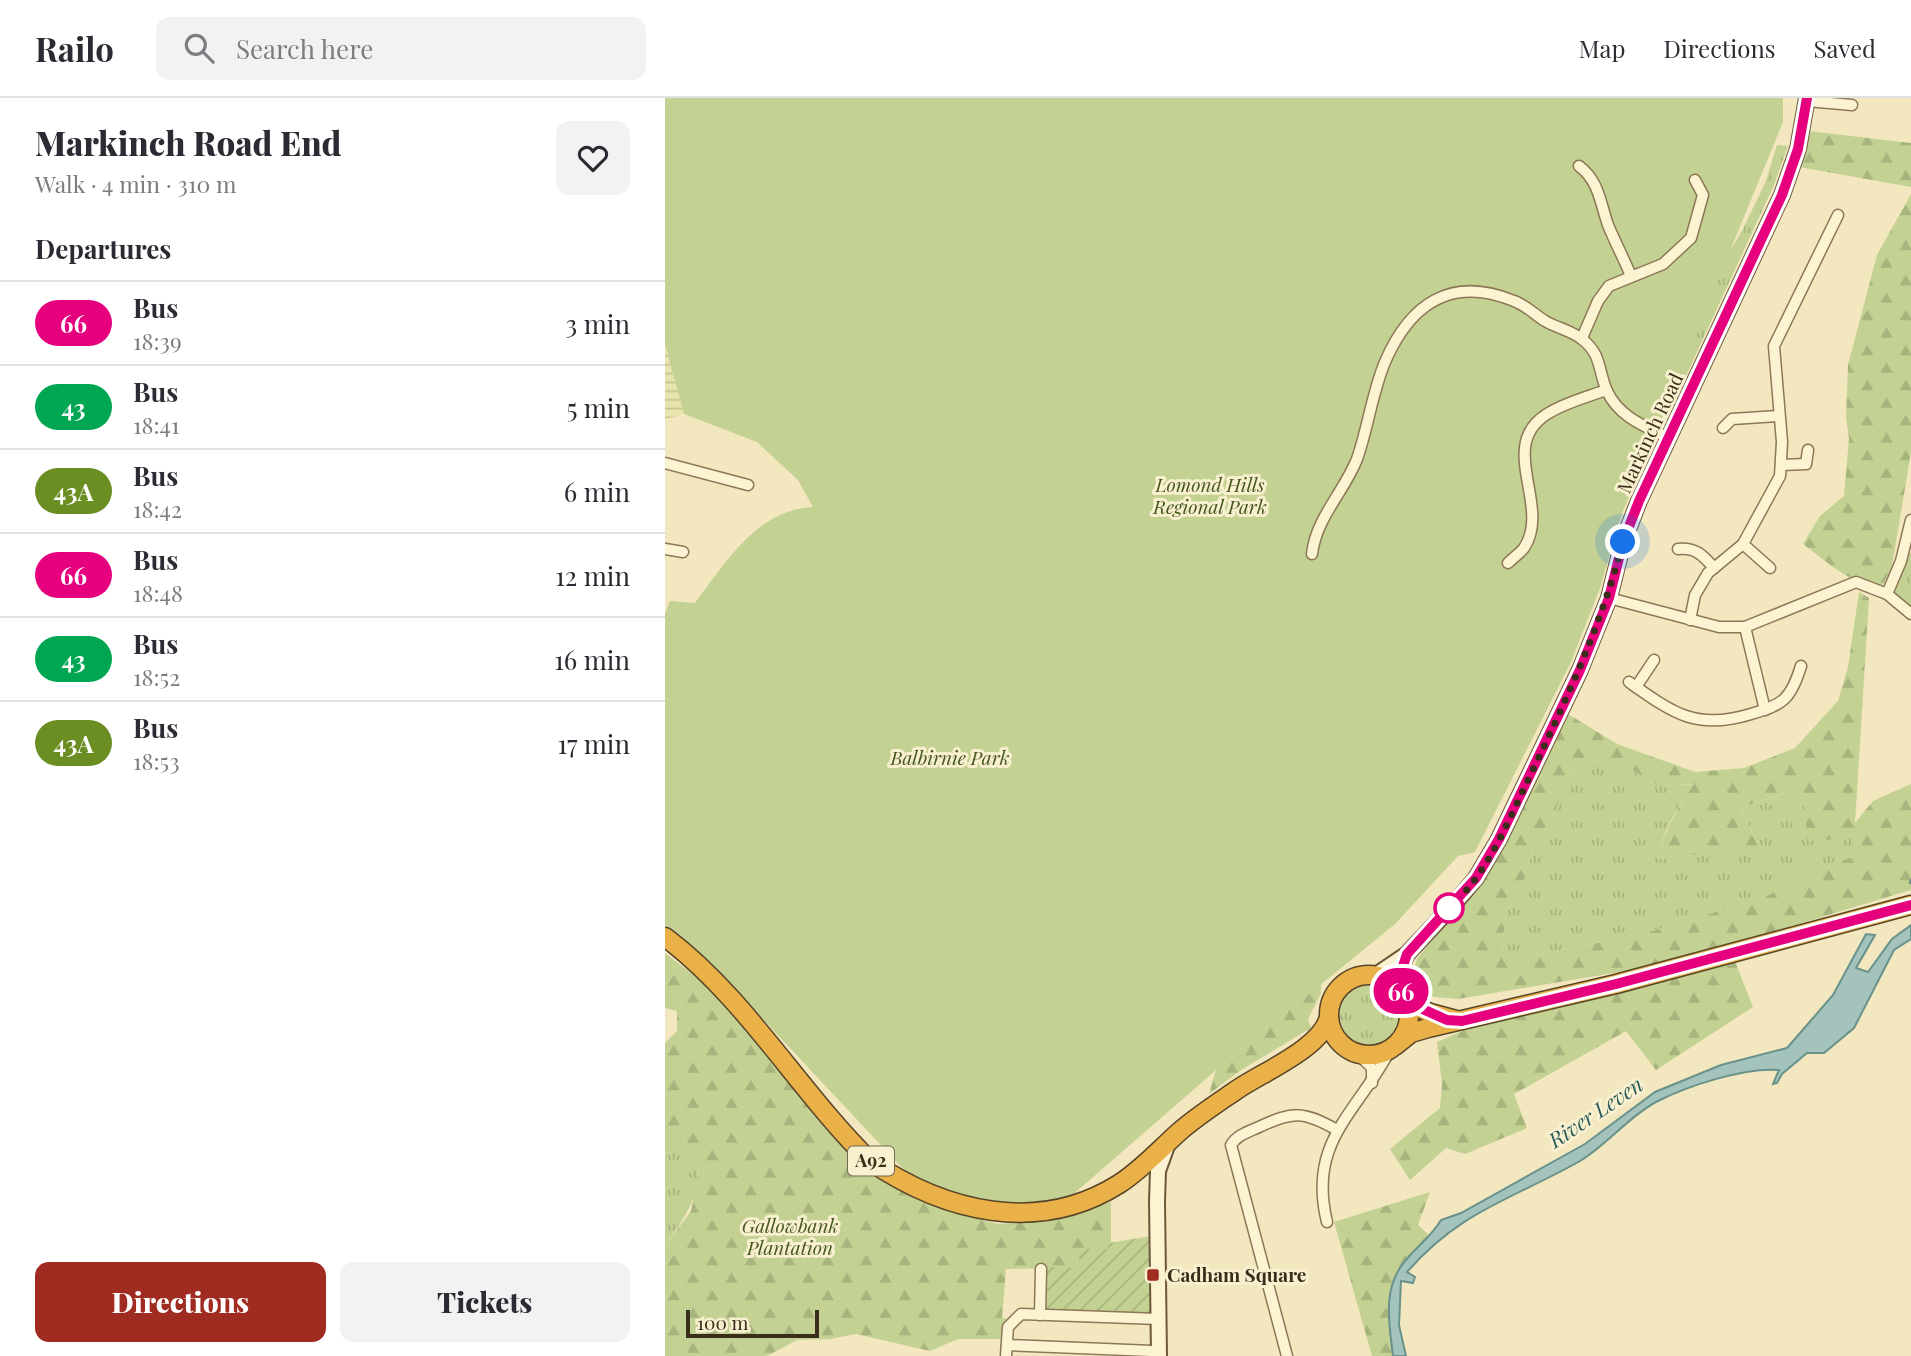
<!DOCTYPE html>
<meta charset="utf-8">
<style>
body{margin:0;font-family:"Playfair Display",serif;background:#f2f2f3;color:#2b2b33;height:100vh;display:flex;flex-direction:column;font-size:26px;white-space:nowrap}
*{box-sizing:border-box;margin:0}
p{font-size:23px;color:#7c7c81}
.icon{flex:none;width:38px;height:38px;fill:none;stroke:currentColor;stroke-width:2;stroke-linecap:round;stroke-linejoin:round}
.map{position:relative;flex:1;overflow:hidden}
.drawer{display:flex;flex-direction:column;background:#fff;width:665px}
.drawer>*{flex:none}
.badge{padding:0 14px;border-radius:23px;font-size:24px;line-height:46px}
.scale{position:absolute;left:21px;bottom:18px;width:133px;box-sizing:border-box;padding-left:7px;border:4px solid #3a2d1b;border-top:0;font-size:19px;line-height:24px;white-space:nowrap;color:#3a2d1b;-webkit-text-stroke:5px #f8f0cf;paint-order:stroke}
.you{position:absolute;width:35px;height:35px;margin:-18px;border:5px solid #fff;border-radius:50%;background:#1a73e8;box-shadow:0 0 0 10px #1a73e833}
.map>.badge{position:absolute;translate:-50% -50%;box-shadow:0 0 0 4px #fff}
h2{padding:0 35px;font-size:26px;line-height:63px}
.round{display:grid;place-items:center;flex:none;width:74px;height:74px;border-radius:14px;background:#f2f2f3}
.summary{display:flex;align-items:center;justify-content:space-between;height:119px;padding:0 35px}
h1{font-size:33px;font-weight:800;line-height:52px}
.primary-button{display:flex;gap:14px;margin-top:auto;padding:14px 35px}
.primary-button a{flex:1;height:80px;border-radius:14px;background:#a02b20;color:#fff;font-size:28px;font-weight:800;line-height:80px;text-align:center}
.primary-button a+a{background:#f2f2f3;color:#2b2b33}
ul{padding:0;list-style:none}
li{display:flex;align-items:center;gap:21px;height:84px;padding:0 35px;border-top:2px solid #e1e1e2}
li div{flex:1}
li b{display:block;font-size:26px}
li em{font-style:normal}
li .badge{min-width:77px;font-weight:700;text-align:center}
header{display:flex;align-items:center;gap:42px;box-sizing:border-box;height:98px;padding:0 35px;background:#fff;border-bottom:2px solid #e1e1e2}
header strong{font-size:33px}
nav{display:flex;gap:38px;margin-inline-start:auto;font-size:24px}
.search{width:490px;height:63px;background:#f2f2f3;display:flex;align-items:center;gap:18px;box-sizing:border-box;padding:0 24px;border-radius:14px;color:#7c7c81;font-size:26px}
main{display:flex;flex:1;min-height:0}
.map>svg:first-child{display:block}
.farmland{fill:url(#farmland-rules)}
.grass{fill:url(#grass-tufts)}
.forest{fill:url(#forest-firs);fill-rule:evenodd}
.park{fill:#c3d192}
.garden{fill:url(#garden-furrows)}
.water{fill:#a3c3bc;stroke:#69928b;stroke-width:2}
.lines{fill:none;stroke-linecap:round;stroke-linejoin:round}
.stream{stroke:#69928b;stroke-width:2.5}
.street-casing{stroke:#8c7856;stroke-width:13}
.secondary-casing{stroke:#6e5839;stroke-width:18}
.highway-casing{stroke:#59452a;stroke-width:21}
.street{stroke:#fcf3d3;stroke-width:10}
.secondary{stroke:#fcf3d3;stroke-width:14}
.highway{stroke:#e9b147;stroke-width:18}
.line-casing{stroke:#fff;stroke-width:16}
.line{stroke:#e6007e;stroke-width:10}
.walk{stroke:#3a2d1b;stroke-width:7;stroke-dasharray:0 12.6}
.stop-dot{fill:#fff;stroke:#e6007e;stroke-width:3.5}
.poi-dot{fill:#a02b20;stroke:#f8f0cf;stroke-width:2.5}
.labels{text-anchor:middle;stroke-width:6;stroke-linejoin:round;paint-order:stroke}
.shield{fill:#f8f0cf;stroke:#736851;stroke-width:2}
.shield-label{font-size:18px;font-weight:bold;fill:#3a2d1b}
.street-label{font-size:19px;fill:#3a2d1b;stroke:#f8f0cf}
.park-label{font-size:19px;font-style:italic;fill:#455820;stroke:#f8f0cf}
.poi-label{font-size:19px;font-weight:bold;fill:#3a2d1b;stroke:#f8f0cf;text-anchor:start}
.water-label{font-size:21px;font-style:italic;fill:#295a5b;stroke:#f8f0cf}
</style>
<header>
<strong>Railo</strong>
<div class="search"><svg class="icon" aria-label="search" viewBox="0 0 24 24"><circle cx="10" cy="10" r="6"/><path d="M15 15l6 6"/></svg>Search here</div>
<nav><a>Map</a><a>Directions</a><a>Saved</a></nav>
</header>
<main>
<section class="drawer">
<div class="summary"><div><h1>Markinch Road End</h1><p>Walk · 4 min · 310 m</p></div><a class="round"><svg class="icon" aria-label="heart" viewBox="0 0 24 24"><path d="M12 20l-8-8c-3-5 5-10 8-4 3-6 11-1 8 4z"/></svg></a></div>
<h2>Departures</h2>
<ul>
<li><span class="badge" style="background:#e6007e;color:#fff">66</span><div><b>Bus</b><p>18:39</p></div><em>3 min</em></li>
<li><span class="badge" style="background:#00a651;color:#fff">43</span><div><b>Bus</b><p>18:41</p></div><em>5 min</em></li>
<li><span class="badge" style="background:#6b8e23;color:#fff">43A</span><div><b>Bus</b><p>18:42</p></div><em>6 min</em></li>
<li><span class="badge" style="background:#e6007e;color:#fff">66</span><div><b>Bus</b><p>18:48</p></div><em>12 min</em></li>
<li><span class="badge" style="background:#00a651;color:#fff">43</span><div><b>Bus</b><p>18:52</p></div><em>16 min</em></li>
<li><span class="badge" style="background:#6b8e23;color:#fff">43A</span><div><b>Bus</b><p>18:53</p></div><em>17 min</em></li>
</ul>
<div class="primary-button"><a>Directions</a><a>Tickets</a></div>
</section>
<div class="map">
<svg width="1246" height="1258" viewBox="0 0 1246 1258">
<defs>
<pattern id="farmland-rules" width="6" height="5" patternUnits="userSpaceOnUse" patternTransform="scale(1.75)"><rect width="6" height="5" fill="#e8e4ac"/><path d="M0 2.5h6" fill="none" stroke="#c8c493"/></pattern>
<pattern id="grass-tufts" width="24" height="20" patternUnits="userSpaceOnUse" patternTransform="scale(1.75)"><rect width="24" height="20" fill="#c3d192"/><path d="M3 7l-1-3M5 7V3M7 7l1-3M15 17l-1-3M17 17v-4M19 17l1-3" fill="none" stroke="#a8b47d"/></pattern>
<pattern id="forest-firs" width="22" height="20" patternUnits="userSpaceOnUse" patternTransform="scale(1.75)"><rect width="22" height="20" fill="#c3d192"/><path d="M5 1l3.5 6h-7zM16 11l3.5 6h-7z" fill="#a8b47d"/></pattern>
<pattern id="garden-furrows" width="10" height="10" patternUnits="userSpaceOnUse" patternTransform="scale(1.75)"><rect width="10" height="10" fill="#c3d192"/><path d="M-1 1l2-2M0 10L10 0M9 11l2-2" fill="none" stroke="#a8b47d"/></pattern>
</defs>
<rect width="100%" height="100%" fill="#f2e7bf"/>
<!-- farmland -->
<path class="farmland" d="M0,246L19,316L0,321Z"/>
<!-- grass -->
<g class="grass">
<path d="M1112,47L1123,48L1109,87L1001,321L992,326L1043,190L1078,131L1101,83Z"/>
<path d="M1242,453L1246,456V512L1226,496Z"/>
<path d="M931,662L958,666L993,688L1030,686C1013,710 996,732 995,761L1094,748L1075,710L1123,694L1139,709L1189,740L1188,759L1149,772L1100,799L991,832L845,864L837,851L841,815L856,793L870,744L888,719L905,674Z"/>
<circle cx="703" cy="917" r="33"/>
<path d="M0,1032C6,1035 15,1038 20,1043C52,1075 20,1120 0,1148Z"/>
</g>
<!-- forest -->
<g class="forest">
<path d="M1143,33L1246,45V89L1134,69Z"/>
<path d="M1246,96V354L1227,468L1218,487C1191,492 1160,462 1138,446L1155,418L1179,398L1184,340L1181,319L1183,267L1212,157Z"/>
<path d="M1194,494L1204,500L1190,725L1208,703L1246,686V792L1002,866L793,901L769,899L754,891L747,878L752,861L825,770L903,616L952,646L1030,674L1079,670L1130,650L1173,603L1183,569ZM931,662L958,666L993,688L1029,686C1013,711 998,732 994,761L1094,749L1075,710L1122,694L1139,709L1143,743L1188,740V759L1149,772L1100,799L991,832L845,864L837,851L841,815L856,793L870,744L888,719L905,674Z"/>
<path d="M0,855L49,893L228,1087L297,1117L333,1126L389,1122L446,1104V1144L443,1151H415L414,1170L341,1171L337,1220L345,1221L342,1241H293L265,1253L191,1236L165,1241L132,1242L102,1258H0V1148L26,1113L34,1072L20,1043L0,1032V945L12,933V913L0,910Z"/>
<path d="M1069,861L1088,909L991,972L961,933L849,996L862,1030L800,1056L781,1050L745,1082L725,1051L775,1010L777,986L772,944L802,931Z"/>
<path d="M656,886V895L643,921L646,930L576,972L544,996L551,972Z"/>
<path d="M765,1094L753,1127L766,1139C718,1182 721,1197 728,1258H707L669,1124Z"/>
</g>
<!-- park -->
<path class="park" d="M0,0H1118V24L956,418L935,490L906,564L810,754L793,758L730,826L551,972L404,1100L367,1109L306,1103L245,1078L48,868L0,827V515L5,503L30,505C62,463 92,412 148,409L133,382L92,344L19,316L0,246Z"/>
<!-- garden -->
<path class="garden" d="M487,1138L489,1216L380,1213L382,1169L413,1170L415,1151H443V1145Z"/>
<!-- water -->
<path class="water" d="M1246,827V841L1229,852L1189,930L1159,955H1142L1117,976L1112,985L1108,986L1114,972C1080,969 1022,988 991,1004C963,1019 942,1047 915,1063C848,1101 796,1112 742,1174L750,1179L748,1185L736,1183L734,1227L741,1258H728C724,1225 717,1190 740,1163C752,1148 766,1139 776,1122L796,1115L920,1046L990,994L1056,967L1122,950L1168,897L1201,836L1210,837L1191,870L1203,874L1227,841Z"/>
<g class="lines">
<!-- stream -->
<path class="stream" d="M1245,785L1246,782"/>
<!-- street casing -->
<g class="street-casing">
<g id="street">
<path d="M1142,3L1187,7"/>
<path d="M914,68C934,83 935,104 943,127C950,144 959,161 966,178"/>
<path d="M917,240L933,203L944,188L998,166L1026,140L1038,97L1030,82"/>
<path d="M1058,330L1067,321L1113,318"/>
<path d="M0,365L83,387"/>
<path d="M1116,367L1141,366L1143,352"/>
<path d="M1078,446L1105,470"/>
<path d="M0,451L18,454"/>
<path d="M1013,451C1030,449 1038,457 1049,470"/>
<path d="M647,456C651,420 679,394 692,361C703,330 707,295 720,264C745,206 786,177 849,203C861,207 870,217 880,223C892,230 908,233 918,242C937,257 933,273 942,293C954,319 979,328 1004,340"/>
<path d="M843,465C848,460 855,455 859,450C887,408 831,348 882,316C899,305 922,299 941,292"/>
<path d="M1222,496L1236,463L1246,422"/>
<path d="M944,500L1054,529H1080L1191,484L1222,496L1246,516"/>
<path d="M1025,522L1030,497L1043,475L1078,446L1115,378L1117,344L1109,248L1173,117"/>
<path d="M1080,529L1100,612"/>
<path d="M964,584C1008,615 1031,633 1086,616C1118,607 1126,601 1136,568"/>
<path d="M971,589L989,562"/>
<path d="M693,956L707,970V985"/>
<path d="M662,1124C642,1042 693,1015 726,950"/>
<path d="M375,1217L376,1171"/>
<path d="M342,1247L487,1253"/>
<path d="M341,1258L343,1229L356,1216L494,1221"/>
<path d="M622,1258L566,1047C572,1037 583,1034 594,1029C628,1013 639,1013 672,1032"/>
</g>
</g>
<!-- secondary casing -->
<g class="secondary-casing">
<g id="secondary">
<path d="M711,877L742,856L789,806L811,780L834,741L915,572L944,500L958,444L974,403L1117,97L1133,51L1142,0"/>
<path d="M735,891L734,875L741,858"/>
<path d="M494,1258L492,1103L493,1073L502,1048"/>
</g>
</g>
<!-- highway casing -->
<g class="highway-casing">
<g id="highway">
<path d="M0,839C81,900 133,992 205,1063C280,1114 373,1137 454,1086C476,1072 494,1052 514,1034C531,1019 551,1006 570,993C597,974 654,952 664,920"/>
<circle cx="704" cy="917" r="40"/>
<path d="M742,904L765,915L791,922"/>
<path d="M731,947L746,935L763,930L951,886L1246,807"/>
</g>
</g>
<!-- street -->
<use href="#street" class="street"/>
<!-- secondary -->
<use href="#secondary" class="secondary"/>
<!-- highway -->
<use href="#highway" class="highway"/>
</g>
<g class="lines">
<!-- line casing -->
<g class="line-casing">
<path id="line" d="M1142,0L1133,51L1117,97L974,403L958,444L944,500L915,572L834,741L811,780L742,856L733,883L742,904L782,922L797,923L951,886L1246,807"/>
</g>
<!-- line -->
<use href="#line" class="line"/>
<!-- walk -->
<path class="walk" d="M784,810C823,776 843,723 865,678C902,600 936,528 958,444"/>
</g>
<!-- markers -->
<circle class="stop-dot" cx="784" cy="810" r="14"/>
<rect class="poi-dot" x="481" y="1170" width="14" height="14" rx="3.5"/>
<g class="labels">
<!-- shield labels -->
<rect class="shield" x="183" y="1048.5" width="46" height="29" rx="5"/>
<g class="shield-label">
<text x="206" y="1069">A92</text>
</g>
<!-- street labels -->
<g class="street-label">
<text transform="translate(985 335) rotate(-65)" y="7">Markinch Road</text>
</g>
<!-- park labels -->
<g class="park-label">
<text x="545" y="394">Lomond Hills<tspan x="545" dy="22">Regional Park</tspan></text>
<text x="285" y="667">Balbirnie Park</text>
<text x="125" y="1135">Gallowbank<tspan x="125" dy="22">Plantation</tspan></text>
</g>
<!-- poi labels -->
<g class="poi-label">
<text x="502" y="1184">Cadham Square</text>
</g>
<!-- water labels -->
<g class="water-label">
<text transform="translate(931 1015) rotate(-34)" y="7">River Leven</text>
</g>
</g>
</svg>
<div class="scale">100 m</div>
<div class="you" style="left:958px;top:444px"></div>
<b class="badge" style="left:736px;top:893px;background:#e6007e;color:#fff">66</b>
</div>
</main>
